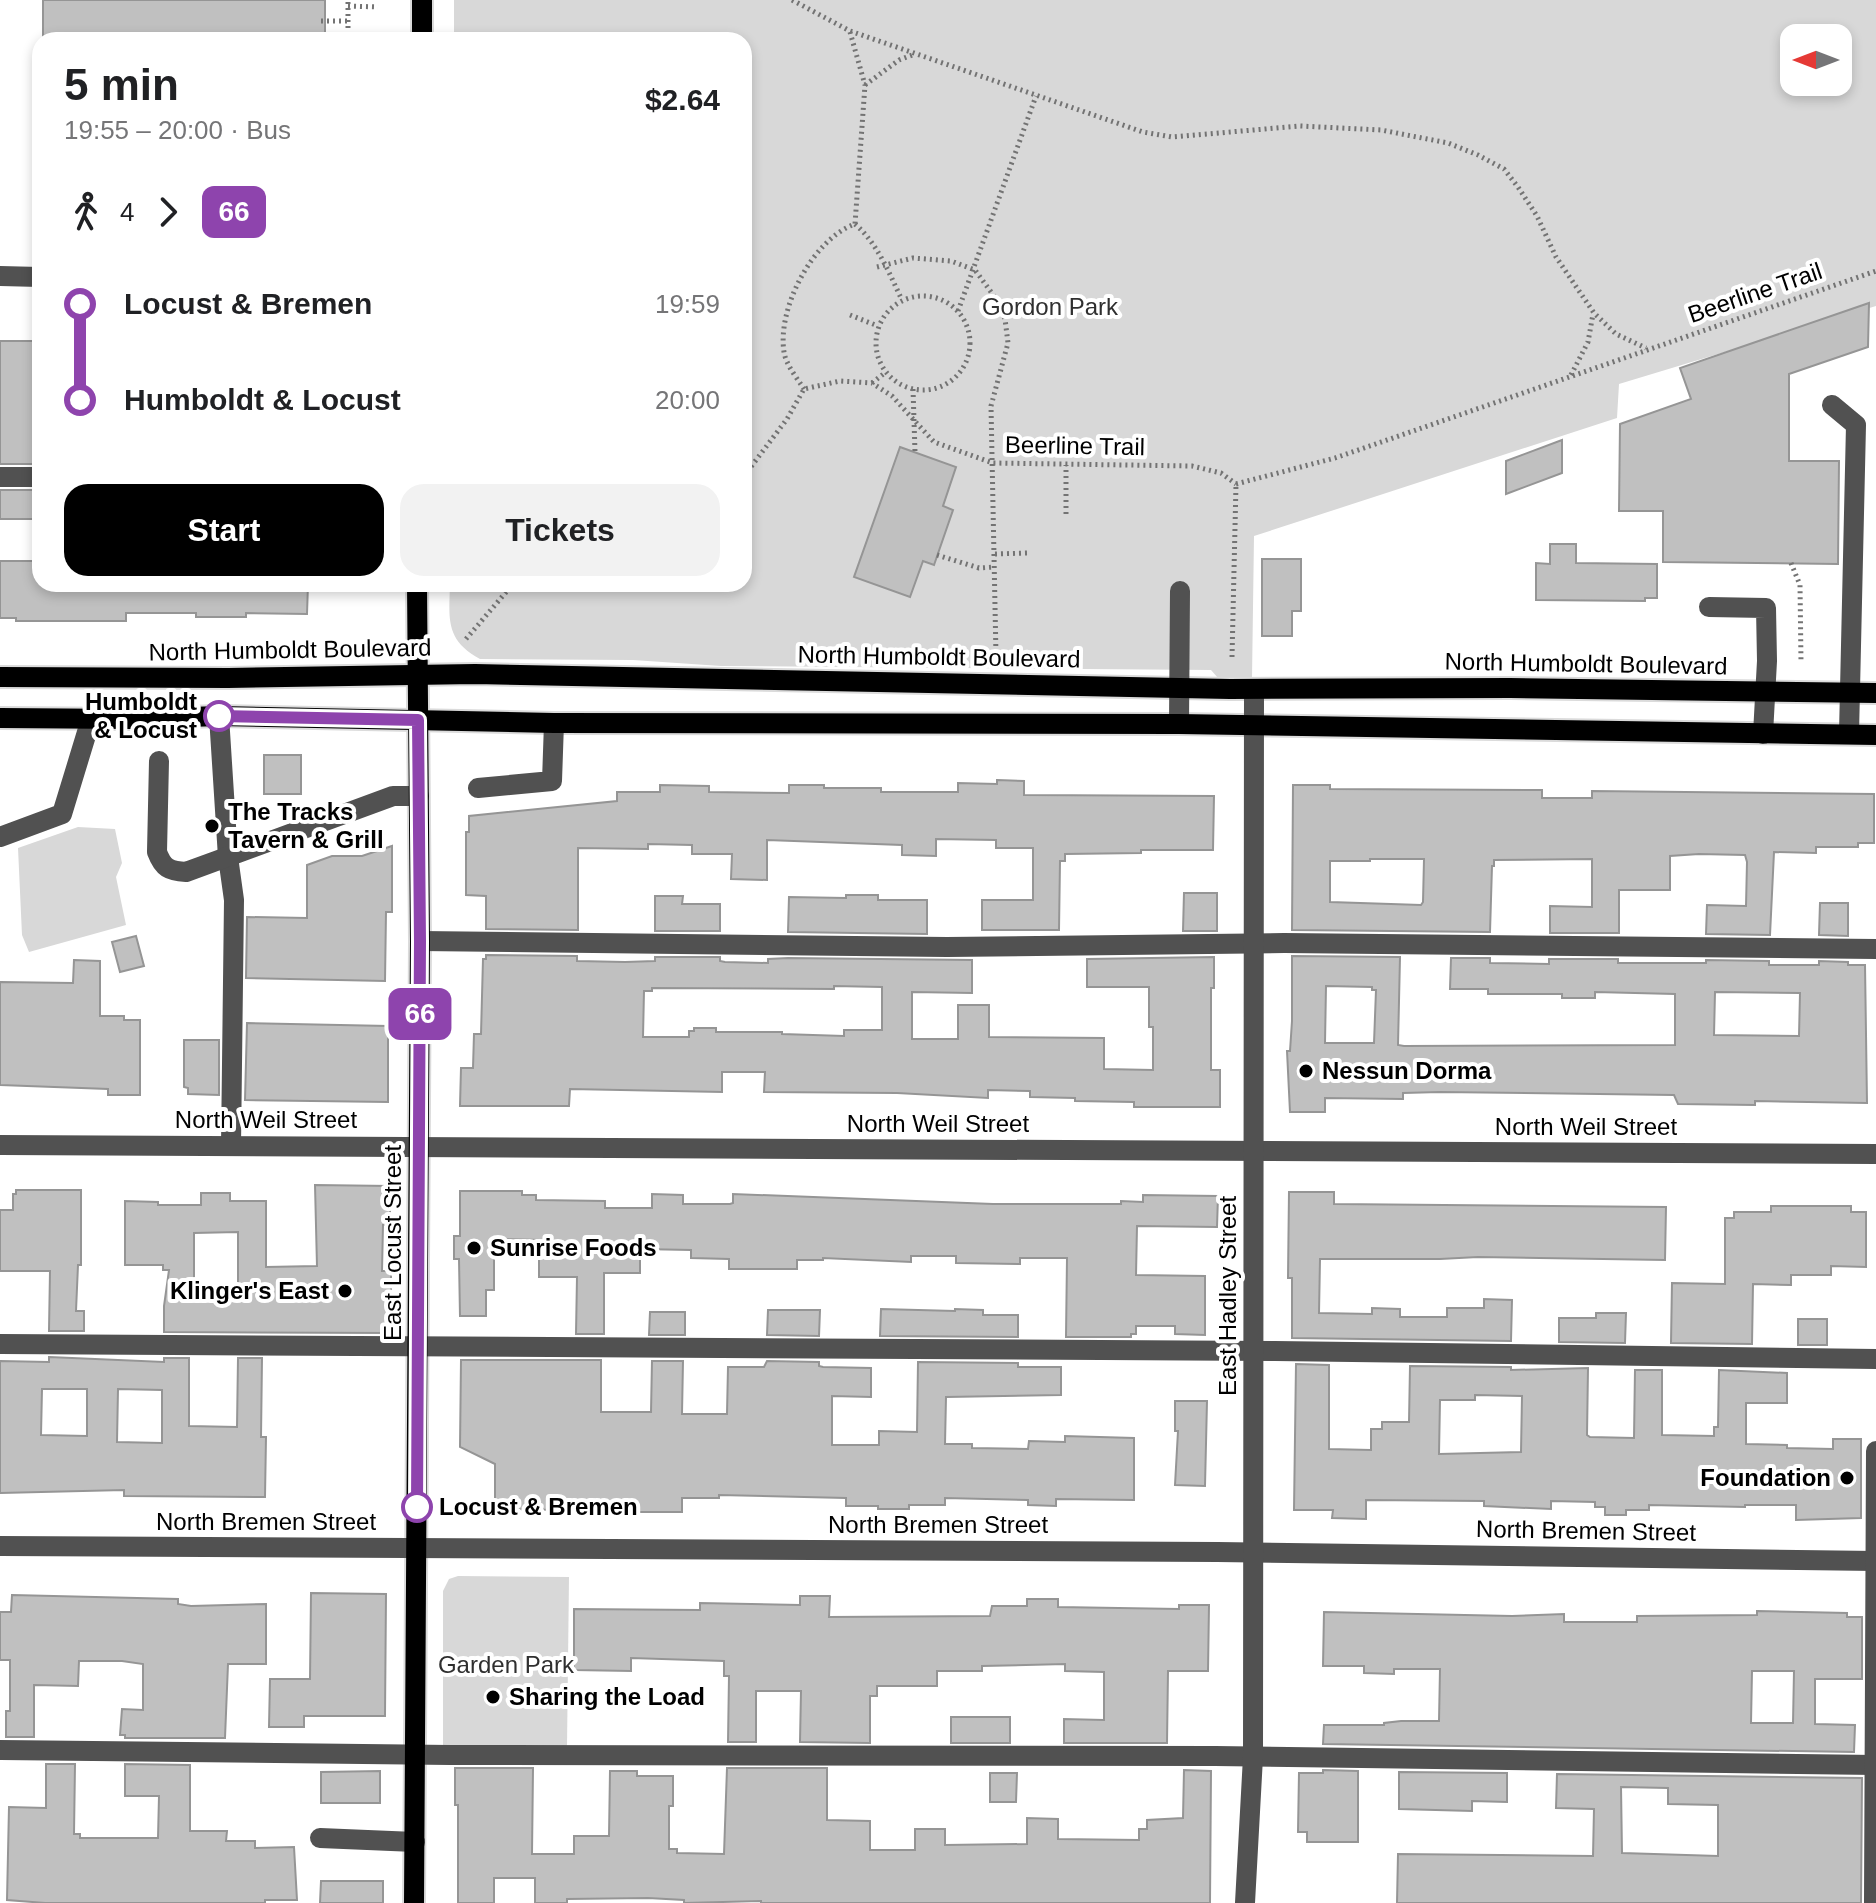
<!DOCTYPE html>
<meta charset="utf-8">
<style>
body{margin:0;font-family:Helvetica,sans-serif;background:#f2f2f2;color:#202124;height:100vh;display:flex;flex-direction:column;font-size:30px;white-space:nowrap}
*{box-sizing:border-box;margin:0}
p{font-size:26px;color:#757577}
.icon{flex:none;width:44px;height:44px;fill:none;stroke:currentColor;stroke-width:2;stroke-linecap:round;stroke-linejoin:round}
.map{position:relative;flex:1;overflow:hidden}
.side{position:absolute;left:32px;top:32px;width:720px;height:560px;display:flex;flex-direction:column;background:#fff;border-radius:24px;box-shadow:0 4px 12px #0003}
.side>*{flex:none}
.badge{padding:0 16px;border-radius:12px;font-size:28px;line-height:52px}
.needle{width:52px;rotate:270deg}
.buttons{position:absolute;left:1780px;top:24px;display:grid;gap:16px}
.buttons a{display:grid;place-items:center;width:72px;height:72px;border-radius:16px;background:#fff;box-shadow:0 4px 12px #0003;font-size:40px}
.map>.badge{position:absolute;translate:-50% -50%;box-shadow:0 0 0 4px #fff}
.legs{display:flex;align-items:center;gap:12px;height:88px;padding:0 32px;font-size:26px}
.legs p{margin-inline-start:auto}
.overview{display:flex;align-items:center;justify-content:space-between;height:136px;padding:0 32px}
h1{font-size:44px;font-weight:600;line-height:60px}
.action{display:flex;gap:16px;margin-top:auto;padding:16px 32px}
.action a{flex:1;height:92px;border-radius:24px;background:#000;color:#fff;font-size:32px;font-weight:600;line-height:92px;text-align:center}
.action a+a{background:#f2f2f2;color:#202124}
ul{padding:0 32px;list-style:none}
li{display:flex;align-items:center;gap:28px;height:96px;font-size:30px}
li i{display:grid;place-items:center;width:12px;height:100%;margin:0 10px;background:currentColor}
li i::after{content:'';width:20px;height:20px;margin:-10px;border:6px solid;border-radius:50%;background:#fff}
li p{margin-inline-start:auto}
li:first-child i{background:linear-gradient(#0000 50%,currentColor 0)}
li:last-child i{background:linear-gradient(currentColor 50%,#0000 0)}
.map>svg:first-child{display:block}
.green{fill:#d8d8d8;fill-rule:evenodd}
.building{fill:#c0c0c0;stroke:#959595;stroke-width:2;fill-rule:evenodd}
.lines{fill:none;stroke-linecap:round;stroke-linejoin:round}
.major-casing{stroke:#dbdbdb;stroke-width:24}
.path{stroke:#737373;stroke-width:5;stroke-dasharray:2 4;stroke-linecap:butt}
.minor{stroke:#515151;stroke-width:20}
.major{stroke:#000;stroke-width:20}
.line-1-casing{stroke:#fff;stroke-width:18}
.line-1{stroke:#8e44ad;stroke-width:12}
.stop-1-dot{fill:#fff;stroke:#8e44ad;stroke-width:4}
.poi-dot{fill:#000;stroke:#fff;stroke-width:3}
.labels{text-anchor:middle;stroke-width:8;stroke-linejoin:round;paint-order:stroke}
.street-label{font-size:24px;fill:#000;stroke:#fff}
.park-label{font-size:24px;fill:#2f2f2f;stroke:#fff}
.stop-label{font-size:24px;font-weight:bold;fill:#000;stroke:#fff;text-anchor:end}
.poi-label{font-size:24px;font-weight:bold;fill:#000;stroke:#fff;text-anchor:start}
</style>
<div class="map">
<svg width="1876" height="1903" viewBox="0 0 1876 1903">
<rect width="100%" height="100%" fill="#fff"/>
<!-- green -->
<g class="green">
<path d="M454,0H1876V306L1619,384L1617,418L1254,536L1252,678H1218L1211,670L721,666L633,660L480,659C445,640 449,619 450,584H744V40H454ZM1794,38H1838V82H1794Z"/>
<path d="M78,827L115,829L122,863L116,877L126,925L29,952L22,935L18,848Z"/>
<path d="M458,1576L569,1577L567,1746L443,1745V1591L449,1579Z"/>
</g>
<!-- building -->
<g class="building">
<path d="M43,0H325V37H320V40H43Z"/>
<path d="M1869,303L1868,347L1789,374V461H1839L1838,564L1663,562V511H1619L1620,424L1691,399L1680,368Z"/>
<rect x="0" y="341" width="40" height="123"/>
<path d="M1562,440V473L1506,494V461Z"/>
<path d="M900,447L956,467L943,506L953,510L934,565L923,561L910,597L854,577Z"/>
<rect x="0" y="490" width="40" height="29"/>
<path d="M1550,544H1576V563L1657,564V598H1645V601L1536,600V563L1550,564Z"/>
<path d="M1262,559H1301V611H1292V636H1262Z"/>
<path d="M0,561H40V584H308L307,614L246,613V617H196V613H126V621H16V618H0Z"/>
<rect x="264" y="755" width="37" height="39"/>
<path d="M997,780L1024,781V795L1214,796L1213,850H1141V853L1065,854V861H1060L1059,930H982V900H1033V848H996V840L936,839V856L902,855V845L767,840V880L731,879L732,854H692V845L648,844V849L578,848V930L486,929V896L466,895V832H469V816L617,801V792H660V785L709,786V792L789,793V785H824V788H881V792H958V783L997,784Z"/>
<path d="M1293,785H1330V789L1542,790V798H1592V791L1874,794V843H1858V847H1816V853L1774,852L1770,935L1706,934L1707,905L1746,906L1747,862L1745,855L1699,854L1670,856V890H1619V933H1550V906L1592,907V859L1494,860V866H1492L1490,932L1292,930ZM1370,859H1424L1423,902L1421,905L1330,902V861H1370Z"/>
<path d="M392,846V912H386L385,981L246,978L247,917L307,918V865L332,856H362Z"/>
<path d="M1184,893H1217V931H1183Z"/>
<path d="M846,895H878V900H927V934L788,932L789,897L846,898Z"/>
<path d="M655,896H683L682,904H720V931H655Z"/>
<path d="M1820,903H1848V936L1819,935Z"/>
<path d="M136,936L144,966L120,972L112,942Z"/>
<path d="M486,955L577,956V961L625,962L655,961V957H720V961L725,962L768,963V959L788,958L972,960V993L912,992V1039H958V1005H989V1037L1104,1038V1069L1153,1070V1027H1149V987H1087V959L1214,957V988H1211V1070H1220V1107H1134V1102L1075,1101V1098L1030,1097V1091L988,1090V1098L897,1093L764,1092L765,1072H722V1092L570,1089L569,1106H460L461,1068H473L474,1034H481L483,959H486ZM834,986L882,987V1030H844V1036L782,1034V1032H716V1028H694V1031H689V1037H643L644,991H652V988L834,989Z"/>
<path d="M1292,956L1400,957L1398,1045L1404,1046L1675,1045V994L1595,992V998H1562V994H1488V989H1450L1451,958H1490V963L1549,964V959H1618V963H1706V960L1769,961V965H1819V961L1848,962V965H1865L1867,1103L1755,1101V1105L1678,1104L1674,1095L1440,1092L1403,1093V1099L1325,1098V1112H1290L1287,1051H1290L1292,1021ZM1326,986L1372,987V990H1376L1374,1043H1325ZM1715,992L1800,993L1799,1036L1714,1035Z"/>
<path d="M74,960L100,961V1016H124V1020H140V1095H108V1089L0,1085V982L73,983Z"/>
<path d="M247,1023L388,1026V1102L245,1100Z"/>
<path d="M184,1040H219V1095L188,1094V1088L184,1087Z"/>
<path d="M315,1185L390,1186V1225H383L382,1271H391V1333L164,1332V1306L169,1270H163V1265H125V1201L158,1202V1205H201V1193H230V1201H266V1267L317,1266ZM238,1232V1293H194V1233Z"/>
<path d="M16,1190H81V1265H78L76,1311H84V1331H49L50,1271H0V1210H13V1194H16Z"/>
<path d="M460,1191H522V1195H536V1200L605,1201V1208H652V1194L683,1195V1204H730L733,1203V1194L993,1204H1121V1201L1143,1202V1195L1218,1196L1217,1227L1137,1226L1136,1275L1205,1276V1335L1175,1334V1326H1136V1334H1131V1337H1066L1067,1258H1020V1264L956,1263V1256H911V1262L823,1258V1260H797V1269H729V1259L691,1258V1250L640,1249V1273H604V1334H576L577,1277H539V1240L494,1239V1290H486V1316H460L459,1259H454V1236H460Z"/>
<path d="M1289,1192H1334V1204L1666,1207L1665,1260L1478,1257L1440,1259H1320L1319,1313L1372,1314V1308L1400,1309V1317H1447V1308H1484V1299L1512,1300L1511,1341L1292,1338V1278H1288Z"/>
<path d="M1771,1206H1851V1212H1866V1267L1831,1266V1275H1791V1285L1753,1284L1752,1344L1671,1343L1672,1283L1725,1284V1218H1734V1212H1771Z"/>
<path d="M881,1309L955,1311V1309L983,1310V1315H1018V1337L880,1336Z"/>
<path d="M768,1310H820L819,1336L767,1335Z"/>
<path d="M650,1312H685V1335H649Z"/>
<path d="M1596,1313H1626L1625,1343L1559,1342V1318H1596Z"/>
<rect x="1798" y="1319" width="29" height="26"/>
<path d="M49,1357L164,1362V1358H189V1426L237,1427L238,1358H262L261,1437H266L265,1497L124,1496V1490L0,1493V1361L49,1362ZM42,1389H87V1436L41,1435ZM118,1389L162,1390V1443L117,1442Z"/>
<path d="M461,1360H601V1412H651L652,1361H683L682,1414H727L728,1367H764L767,1361L819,1362V1366L823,1367L871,1368V1397L832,1396V1445H879V1431L917,1432L918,1362L1018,1363V1367H1061V1395L946,1397L945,1444H972V1448L1028,1449L1029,1441L1065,1442V1436L1134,1438V1500L1056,1499V1506L1028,1505V1500L945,1498V1505H909V1509H878V1506H846V1498L719,1495V1498H682V1512H615V1506L564,1505V1510L495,1509V1464L460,1447Z"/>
<path d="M1296,1364L1329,1365V1449L1371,1450V1429H1382V1422H1409L1410,1366L1511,1367V1370L1588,1368L1587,1435L1590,1437L1634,1438L1635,1370H1662V1435L1714,1436V1427H1718L1719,1370L1787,1373V1403H1746V1444L1787,1445V1448L1833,1449V1439H1861V1518L1796,1520V1505H1745V1507L1649,1505V1510H1626V1515H1605V1507H1595V1502L1551,1501V1509L1484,1506V1501L1366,1500V1519L1332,1518L1333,1510H1294ZM1475,1395L1522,1396L1521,1452L1439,1454L1440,1400H1475Z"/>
<path d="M1175,1401H1207L1205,1486L1175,1485L1178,1431H1175Z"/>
<path d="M311,1593L386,1594L385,1716H304V1727H269L270,1679H310Z"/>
<path d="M12,1595L178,1599V1604L191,1606L266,1604V1664H228L225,1738H125V1735H120L122,1709L143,1710V1664L122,1661H79L78,1686L34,1685V1737H6V1711H10V1660H0V1612H11Z"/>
<path d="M800,1596H830L829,1617L990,1616L992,1606H1027V1599H1058V1607L1179,1609V1605H1209L1208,1671H1168L1167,1743H1064V1719L1104,1720V1672L1065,1671V1664L982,1666V1671H937V1686H877V1696H870V1743L800,1742L801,1691H756V1742H728L729,1676H724V1661L631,1658V1671L574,1670V1609L700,1610V1603L800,1605Z"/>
<path d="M1757,1611L1847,1613V1617H1862V1679H1815V1724L1855,1725L1854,1752L1323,1744L1324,1725H1384V1723L1401,1721H1439L1440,1669H1394V1674L1364,1673V1666H1323L1324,1612L1512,1616L1564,1614V1622H1637V1616L1757,1615ZM1752,1671H1794L1793,1723H1751Z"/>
<rect x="951" y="1717" width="59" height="26"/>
<path d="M46,1764H75L74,1834H80V1838H158L159,1796H125V1764L190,1765V1831H227L226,1841H255V1848L294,1847L297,1900H265V1903H45L7,1900L9,1807L46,1808Z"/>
<path d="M455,1768H533L532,1854H574V1836H609L610,1771H637V1776H673V1806H669V1849H677V1853L724,1854L727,1768H827V1820L870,1821V1850H915V1829H945V1845L1027,1844V1818L1058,1819V1839L1139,1840V1829H1147V1820L1183,1818L1184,1770L1211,1771L1210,1903H761V1901L684,1903V1900L648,1898L567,1899V1903H535V1878H494V1903H458V1805H455Z"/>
<path d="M1323,1770L1358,1771V1842H1307V1832H1298L1299,1773H1323Z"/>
<path d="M380,1771V1803H321V1772Z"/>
<path d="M1399,1772L1507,1773V1802L1472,1801V1811L1399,1809Z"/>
<path d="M990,1773H1017L1016,1802H990Z"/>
<path d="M1557,1774L1862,1778L1861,1903H1397L1398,1854L1593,1856L1594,1809L1556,1808ZM1621,1787L1668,1788V1804L1718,1805V1856L1622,1853Z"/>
<path d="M321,1881H383V1903H320Z"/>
</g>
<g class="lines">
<!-- major casing -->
<g class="major-casing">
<g id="major">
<path d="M422,40V0"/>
<path d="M0,677L228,678L475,674L1230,689L1510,688L1876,693"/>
<path d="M0,718L130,719L219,716L554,723L1179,724L1876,735"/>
<path d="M414,1903L420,941L417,584"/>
</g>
</g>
<!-- path -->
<g class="path">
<path d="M792,0L850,31L1143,132L1172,137L1300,126L1381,130L1448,143L1478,155L1504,169L1518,187L1537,216L1556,257L1594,313L1616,334L1646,348"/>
<path d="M348,6L378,7"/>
<path d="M321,21H348"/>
<path d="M850,32L865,85L855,224"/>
<path d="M348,40V0"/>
<path d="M865,85L899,60L915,54"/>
<path d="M855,224C878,244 889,273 902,300"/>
<path d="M877,267L913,258L951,261L975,270L994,296L1005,319L1008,343L991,406L996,656"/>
<circle cx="923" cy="343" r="47"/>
<path d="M958,311L1036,96"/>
<path d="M850,315L878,326"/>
<path d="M1571,375L1588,342L1593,314"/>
<path d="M872,383L886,372"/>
<path d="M804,389C797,378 786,365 784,352C777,308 813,239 855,224"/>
<path d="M913,389L915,452"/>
<path d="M744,476L787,419L804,389L840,381L872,383L892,396L934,442L993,463L1192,466L1221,473L1236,484"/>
<path d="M1236,484L1335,458L1876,271"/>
<path d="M1066,514V465"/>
<path d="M995,554L1027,553"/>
<path d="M937,555L979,568L995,567"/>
<path d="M1791,563L1800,585L1801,661"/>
<path d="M466,639L513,584"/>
<path d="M1232,657L1236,484"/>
</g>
<!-- minor -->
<g class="minor">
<path d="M0,276L40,277"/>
<path d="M1832,405L1856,425L1849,734"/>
<path d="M0,477H40"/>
<path d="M1709,607L1766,608L1767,661L1763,734"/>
<path d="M219,716L228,857L234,900L231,1146"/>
<path d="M1179,724L1180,591"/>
<path d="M159,761L157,852C163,868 169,871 186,872L393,796H419"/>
<path d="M478,788L552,781L554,723"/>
<path d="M0,837L62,814L91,719"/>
<path d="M420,941L947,947L1284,943L1876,949"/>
<path d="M0,1145L1876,1154"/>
<path d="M0,1344L1275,1351L1876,1359"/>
<path d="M0,1546L1217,1552L1876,1561"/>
<path d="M0,1750L450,1755L1215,1756L1876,1765"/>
<path d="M320,1838L415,1842"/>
<path d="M1245,1903L1253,1757L1254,689"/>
<path d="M1874,1903L1876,1451"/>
</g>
<!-- major -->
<use href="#major" class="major"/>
</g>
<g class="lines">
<!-- line-1 casing -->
<g class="line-1-casing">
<path id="line-1" d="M219,716L418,720L420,941L417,1507"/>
</g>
<!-- line-1 -->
<use href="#line-1" class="line-1"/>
</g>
<!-- markers -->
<g class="stop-1-dot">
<circle cx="219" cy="716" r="14"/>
<circle cx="417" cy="1507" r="14"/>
</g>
<g class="poi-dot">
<circle cx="212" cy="826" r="8"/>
<circle cx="1306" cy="1071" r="8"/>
<circle cx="474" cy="1248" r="8"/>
<circle cx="345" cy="1291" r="8"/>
<circle cx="1847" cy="1478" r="8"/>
<circle cx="493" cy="1697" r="8"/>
</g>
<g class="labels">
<!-- street labels -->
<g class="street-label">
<text transform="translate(1755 293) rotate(-19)" y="8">Beerline Trail</text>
<text transform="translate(1075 446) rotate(1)" y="8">Beerline Trail</text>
<text transform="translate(290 650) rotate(-1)" y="8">North Humboldt Boulevard</text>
<text transform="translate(939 657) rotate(1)" y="8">North Humboldt Boulevard</text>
<text transform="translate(1586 664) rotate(1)" y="8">North Humboldt Boulevard</text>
<text x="266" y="1128">North Weil Street</text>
<text x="938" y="1132">North Weil Street</text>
<text x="1586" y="1135">North Weil Street</text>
<text transform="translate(393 1243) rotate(-90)" y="8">East Locust Street</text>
<text transform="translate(1228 1296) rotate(-90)" y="8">East Hadley Street</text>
<text x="266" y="1530">North Bremen Street</text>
<text x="938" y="1533">North Bremen Street</text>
<text transform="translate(1586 1531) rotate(1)" y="8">North Bremen Street</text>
</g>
<!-- park labels -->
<g class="park-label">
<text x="1050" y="315">Gordon Park</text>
<text x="506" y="1673">Garden Park</text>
</g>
<!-- stop labels -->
<g class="stop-label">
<text x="197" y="710">Humboldt<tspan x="197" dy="28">&amp; Locust</tspan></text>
<text x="439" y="1515" text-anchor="start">Locust &amp; Bremen</text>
</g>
<!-- poi labels -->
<g class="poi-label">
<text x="228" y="820">The Tracks<tspan x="228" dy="28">Tavern &amp; Grill</tspan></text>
<text x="1322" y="1079">Nessun Dorma</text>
<text x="490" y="1256">Sunrise Foods</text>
<text x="329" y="1299" text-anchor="end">Klinger's East</text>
<text x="1831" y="1486" text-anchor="end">Foundation</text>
<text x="509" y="1705">Sharing the Load</text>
</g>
</g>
</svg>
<div class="buttons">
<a><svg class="needle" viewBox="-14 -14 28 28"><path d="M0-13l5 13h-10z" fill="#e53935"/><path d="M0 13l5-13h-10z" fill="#757577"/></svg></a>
</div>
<b class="badge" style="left:420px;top:1014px;background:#8e44ad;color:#fff">66</b>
<section class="side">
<div class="overview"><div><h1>5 min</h1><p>19:55 – 20:00 · Bus</p></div><b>$2.64</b></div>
<div class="legs"><svg class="icon" aria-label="walk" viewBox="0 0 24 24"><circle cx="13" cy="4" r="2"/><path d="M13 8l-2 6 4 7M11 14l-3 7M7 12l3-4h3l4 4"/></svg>4<svg class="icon" aria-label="forward" viewBox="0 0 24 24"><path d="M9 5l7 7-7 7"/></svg><b class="badge" style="background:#8e44ad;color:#fff">66</b></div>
<ul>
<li><i style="color:#8e44ad"></i><b>Locust &amp; Bremen</b><p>19:59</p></li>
<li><i style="color:#8e44ad"></i><b>Humboldt &amp; Locust</b><p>20:00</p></li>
</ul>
<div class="action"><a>Start</a><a>Tickets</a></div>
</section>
</div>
